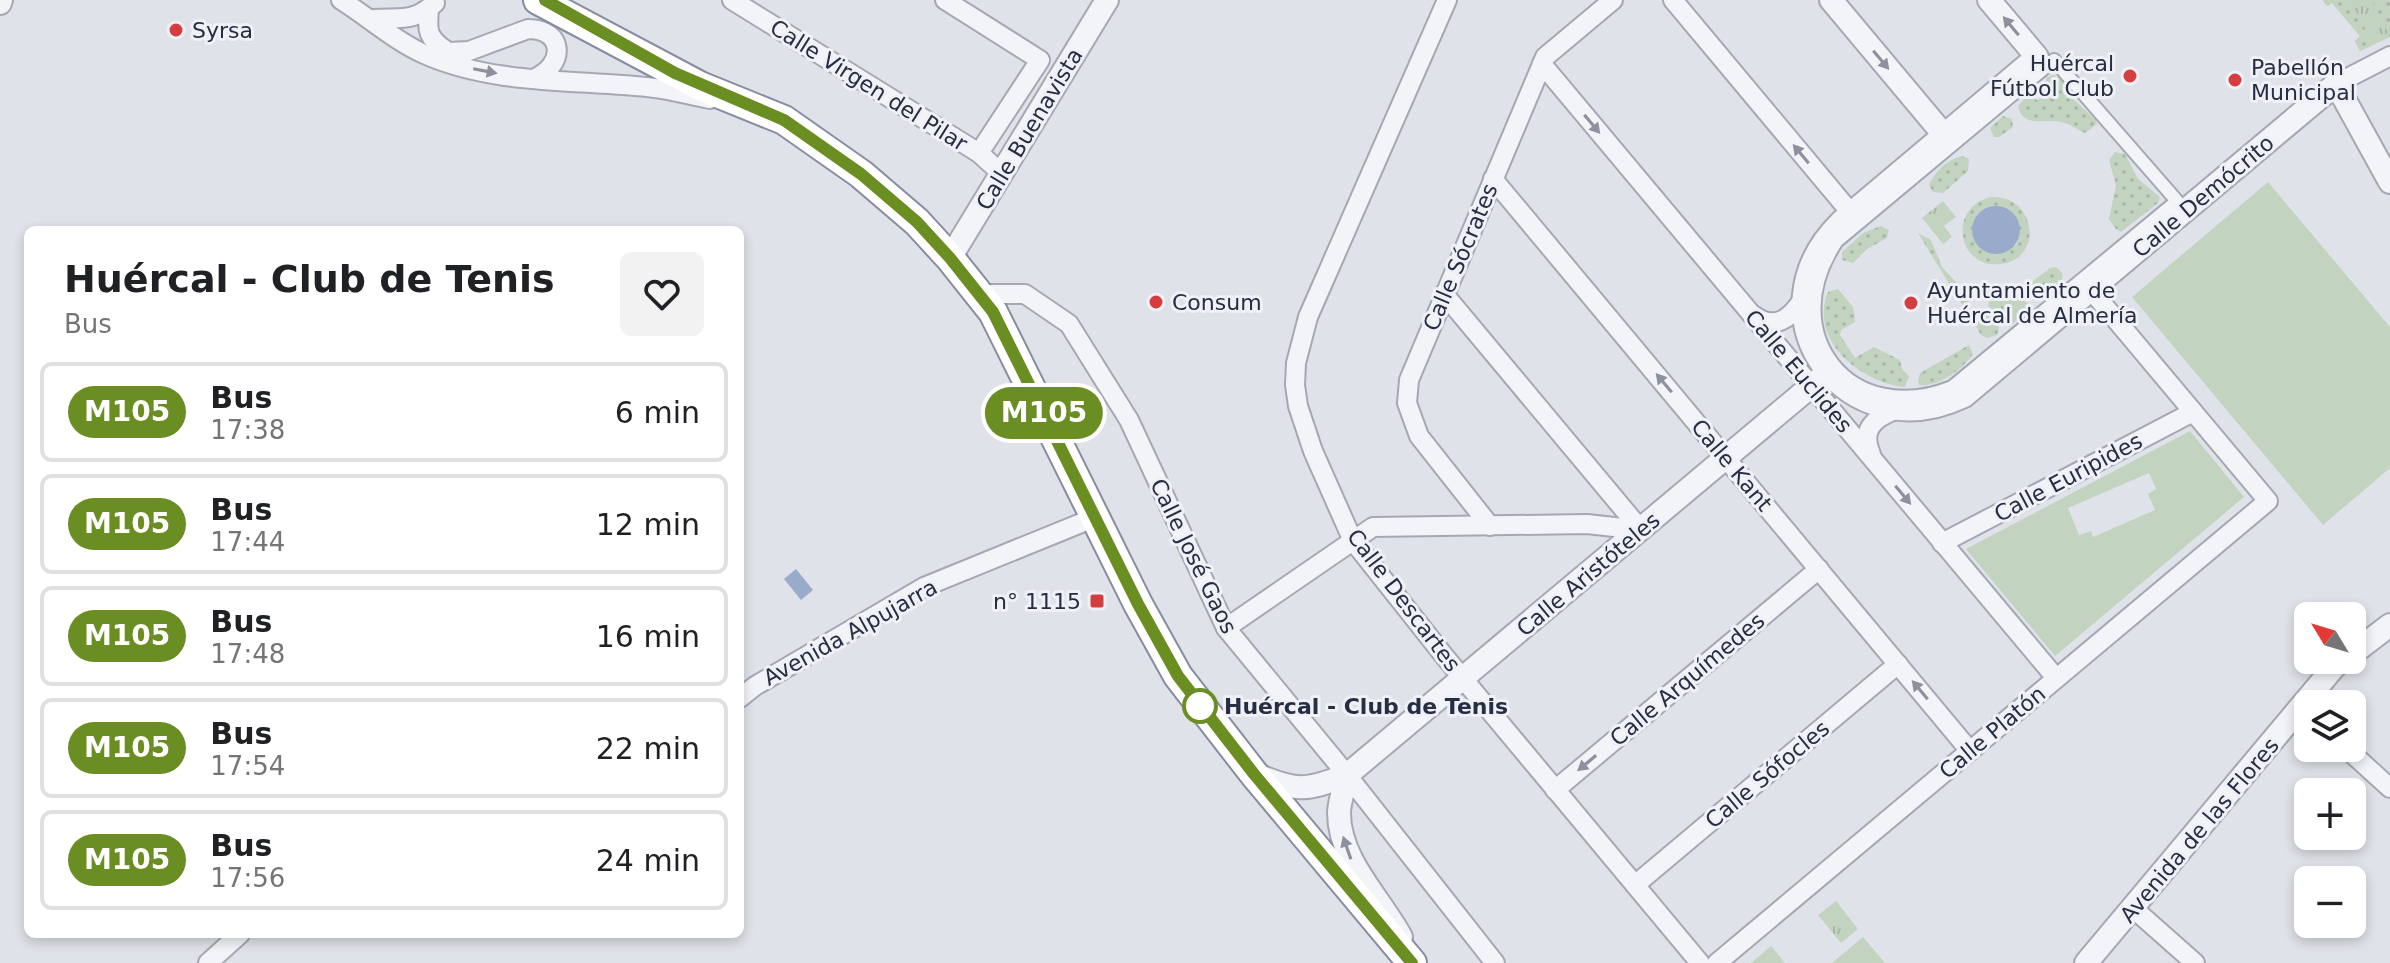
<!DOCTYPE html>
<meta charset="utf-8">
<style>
body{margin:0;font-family:"DejaVu Sans",sans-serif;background:#f2f2f2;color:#202124;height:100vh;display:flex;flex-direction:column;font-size:30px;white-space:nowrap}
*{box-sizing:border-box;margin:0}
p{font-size:26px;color:#757577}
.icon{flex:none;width:44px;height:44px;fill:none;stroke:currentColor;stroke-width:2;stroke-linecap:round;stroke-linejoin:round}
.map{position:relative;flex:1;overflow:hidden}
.details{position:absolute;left:24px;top:226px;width:720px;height:712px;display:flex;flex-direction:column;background:#fff;border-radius:12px;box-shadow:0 4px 12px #0003}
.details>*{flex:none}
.badge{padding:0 16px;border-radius:26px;font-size:28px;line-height:52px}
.needle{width:52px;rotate:308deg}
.tools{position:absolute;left:2294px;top:602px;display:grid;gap:16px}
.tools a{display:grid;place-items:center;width:72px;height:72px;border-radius:12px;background:#fff;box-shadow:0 4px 12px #0003;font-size:40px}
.map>.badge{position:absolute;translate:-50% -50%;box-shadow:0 0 0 4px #fff}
.round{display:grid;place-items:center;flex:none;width:84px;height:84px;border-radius:12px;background:#f2f2f2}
.headline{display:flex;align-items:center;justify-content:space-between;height:136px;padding:0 40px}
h1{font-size:38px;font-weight:600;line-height:60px}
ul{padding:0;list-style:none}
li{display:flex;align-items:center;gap:24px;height:100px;margin:0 16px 12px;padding:0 24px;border:4px solid #e0e0e0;border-radius:12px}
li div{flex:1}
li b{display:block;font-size:30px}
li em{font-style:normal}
li .badge{min-width:88px;font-weight:700;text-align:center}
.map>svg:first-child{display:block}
.grass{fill:#c2d4c0;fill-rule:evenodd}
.park{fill:url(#park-tufts)}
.garden{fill:url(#garden-dots);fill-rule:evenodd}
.water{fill:#99aacb}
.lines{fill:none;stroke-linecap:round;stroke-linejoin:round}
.pedestrian-casing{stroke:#a5a8b4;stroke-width:16}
.minor-casing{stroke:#a5a8b4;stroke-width:22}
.tertiary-casing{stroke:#a5a8b4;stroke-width:26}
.trunk-casing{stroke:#868da1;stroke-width:32}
.pedestrian{stroke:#f3f4f8;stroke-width:12}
.minor{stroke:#f3f4f8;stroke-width:18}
.tertiary{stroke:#f3f4f8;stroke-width:22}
.trunk{stroke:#fff;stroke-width:28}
.oneway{fill:#8d909d}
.line-casing{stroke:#fff;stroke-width:18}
.line{stroke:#6b8e23;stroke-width:12}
.poi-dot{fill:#d53e3e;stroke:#eff1f7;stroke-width:3}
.stop-dot{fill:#fff;stroke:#6b8e23;stroke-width:4}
.labels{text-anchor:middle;stroke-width:6;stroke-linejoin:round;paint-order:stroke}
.poi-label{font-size:22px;fill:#272d42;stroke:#eff1f7;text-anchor:start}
.street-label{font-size:22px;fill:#272d42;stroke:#eff1f7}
.stop-label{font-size:22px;font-weight:bold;fill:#272d42;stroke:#eff1f7;text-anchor:start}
</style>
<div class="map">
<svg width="2390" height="963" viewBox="0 0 2390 963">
<defs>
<pattern id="park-tufts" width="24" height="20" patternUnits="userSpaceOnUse" patternTransform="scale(2)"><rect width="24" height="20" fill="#c2d4c0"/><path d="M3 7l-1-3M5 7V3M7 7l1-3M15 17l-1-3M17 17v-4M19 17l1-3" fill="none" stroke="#a7b6a6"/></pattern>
<pattern id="garden-dots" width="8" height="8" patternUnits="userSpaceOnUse" patternTransform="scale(2)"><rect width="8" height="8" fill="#c2d4c0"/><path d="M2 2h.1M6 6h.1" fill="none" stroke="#a7b6a6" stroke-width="1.8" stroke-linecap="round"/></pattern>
</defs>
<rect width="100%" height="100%" fill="#e0e2e9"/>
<!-- grass -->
<g class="grass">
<path d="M2268,182L2390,327V468L2323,525L2132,297Z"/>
<path d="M2190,431L2244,497L2055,656L1966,549ZM2149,473L2156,489L2148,494L2155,510L2093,537L2091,531L2079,535L2068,508Z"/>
<path d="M1863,937L1885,963H1832Z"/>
<path d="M1771,946L1785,963H1751Z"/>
</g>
<!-- park -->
<g class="park">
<path d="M2323,0H2390V37L2360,51L2355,41L2360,36L2332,3L2327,6Z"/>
<path d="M1943,201L1956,217L1944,226L1952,237L1943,244L1922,218Z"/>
<path d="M2009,286L2030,306L2010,327L1988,306L1989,302Z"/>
<path d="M1836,901L1858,929L1841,943L1818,915Z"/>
</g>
<!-- garden -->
<g class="garden">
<path d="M2323,0H2340L2347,7L2355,9L2373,45L2360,51L2355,41L2360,36L2332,3L2327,6Z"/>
<path d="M2373,0H2390V37L2372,1Z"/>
<path d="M2052,75L2061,78L2073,99L2096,120L2097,124L2085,133C2077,129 2070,124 2061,122C2044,118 2023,129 2018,106L2026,97L2038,100L2045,91L2046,78Z"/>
<path d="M2003,116L2012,119L2013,127L1999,137H1994L1990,128Z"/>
<path d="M2115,152L2125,154L2138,179L2160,197L2158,203L2121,232L2115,228L2109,219L2116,185L2109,160Z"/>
<path d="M1962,156L1969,159L1968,171L1943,193L1933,192L1929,185C1934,172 1948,159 1962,156Z"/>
<path d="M1991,197C2037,195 2044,259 2001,264C1957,270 1947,207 1991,197ZM1977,215L2019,222L2020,234L2016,245L1974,240L1972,228Z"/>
<path d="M1881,226L1889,230L1887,238L1867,249L1853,263L1842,260V252L1863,233Z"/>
<path d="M1918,233L1931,240L1942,267L1969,296L1967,313Z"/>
<path d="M2056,267L2063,274C2062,285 2051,295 2040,295L2033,287V281L2050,268Z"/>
<path d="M1838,289L1853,307L1855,322L1841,330L1840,335L1855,358L1874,347L1900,360L1902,369L1909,376L1905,387C1862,383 1808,341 1828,292Z"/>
<path d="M1978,311C1992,310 2003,322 1997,335L1987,338L1981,335L1971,318Z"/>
<path d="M1969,345L1973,354C1962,370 1938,387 1919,385L1918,381L1920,373Z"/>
</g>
<!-- water -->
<g class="water">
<circle cx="1996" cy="230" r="24"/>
<path d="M796,569L813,590L801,600L784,579Z"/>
</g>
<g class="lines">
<!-- pedestrian casing -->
<g class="pedestrian-casing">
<path id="pedestrian" d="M2054,60L2177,201L1952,387C1850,428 1775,333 1837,241Z"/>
</g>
<!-- minor casing -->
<g class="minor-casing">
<g id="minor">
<path d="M341,0C368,17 395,41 424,54C496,86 579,79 655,88C673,90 692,96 710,99"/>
<path d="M732,0L979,153L1002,174"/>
<path d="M945,0L1040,60L979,153"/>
<path d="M1447,0L1308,317L1296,363L1295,385L1298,406L1313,451L1353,541L1445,657L1700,963"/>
<path d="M1673,0L1851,213"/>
<path d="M429,8C427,32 427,38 448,52L469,51L528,29C565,29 566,66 533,79"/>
<path d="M374,19C401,17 412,23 435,3"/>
<path d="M1542,64L2056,678"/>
<path d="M2336,84L2390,56"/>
<path d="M1493,179L1970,751"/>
<path d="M979,294H1025L1069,324L1129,420L1226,628L1347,775L1495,963"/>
<path d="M1444,294L1641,530"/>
<path d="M1753,315C1775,331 1790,319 1803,299"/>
<path d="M1871,454C1860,430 1874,418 1895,410"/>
<path d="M1490,526L1419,436L1407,403L1409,380L1545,57L1613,0"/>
<path d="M1942,543L2193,412"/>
<path d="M1226,628L1373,527L1587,524L1641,530"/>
<path d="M740,698L755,686L924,587L1096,517"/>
<path d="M2346,748L2390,788"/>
<path d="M1555,790L1819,569"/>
<path d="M1635,885L1898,664"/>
<path d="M2134,909L2195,963"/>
<path d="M208,963L240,934"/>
<path d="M1717,963L2268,501L2091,290"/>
</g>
</g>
<!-- tertiary casing -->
<g class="tertiary-casing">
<g id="tertiary">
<path d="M1831,0L1944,135"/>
<path d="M1989,0L2037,57L1841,222C1747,314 1845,453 1964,396L2336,84L2390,182"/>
<path d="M0,3L1,0"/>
<path d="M950,258L1107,0"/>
<path d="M2352,654L2390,625"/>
<path d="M1255,774C1296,792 1306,791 1347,775L1828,372"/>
<path d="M1347,775C1345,787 1339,801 1339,813C1339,860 1380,898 1401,937"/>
<path d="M2086,963L2335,666L2343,660"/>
</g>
</g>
<!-- trunk casing -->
<g class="trunk-casing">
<path id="trunk" d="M538,0L700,86L784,120L861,174L917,222L950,258L993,312L1138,604L1178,676L1254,774L1412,963"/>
</g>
<!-- pedestrian -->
<use href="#pedestrian" class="pedestrian"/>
<!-- minor -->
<use href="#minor" class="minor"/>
<!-- tertiary -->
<use href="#tertiary" class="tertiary"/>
<!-- trunk -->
<use href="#trunk" class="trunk"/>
</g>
<!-- one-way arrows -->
<defs><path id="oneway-solid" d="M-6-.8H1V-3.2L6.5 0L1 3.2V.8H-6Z" transform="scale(2)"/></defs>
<g class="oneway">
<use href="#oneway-solid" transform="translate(2011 26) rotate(-130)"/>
<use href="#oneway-solid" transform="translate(1881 60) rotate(50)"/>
<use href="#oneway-solid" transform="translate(485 71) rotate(11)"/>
<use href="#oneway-solid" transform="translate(1592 124) rotate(50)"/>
<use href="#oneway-solid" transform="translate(1801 154) rotate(-130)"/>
<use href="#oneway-solid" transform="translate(1664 383) rotate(-130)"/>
<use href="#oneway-solid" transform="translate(1903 495) rotate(50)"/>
<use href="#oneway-solid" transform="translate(1920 690) rotate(-130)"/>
<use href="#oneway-solid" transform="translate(1587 763) rotate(140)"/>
<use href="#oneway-solid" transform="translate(1347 848) rotate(-109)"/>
</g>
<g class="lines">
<!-- line casing -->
<g class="line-casing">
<path id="line" d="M545,0L675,73L784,120L861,174L917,222L950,258L993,312L1138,604L1178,676L1254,774L1412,963"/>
</g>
<!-- line -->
<use href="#line" class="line"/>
</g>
<!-- markers -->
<g class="poi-dot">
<circle cx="176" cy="30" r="8"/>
<circle cx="2130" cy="76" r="8"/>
<circle cx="2235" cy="80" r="8"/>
<circle cx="1156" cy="302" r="8"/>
<circle cx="1911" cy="303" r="8"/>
<rect x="1089" y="593" width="16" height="16" rx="4"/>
</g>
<circle class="stop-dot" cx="1200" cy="706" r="16"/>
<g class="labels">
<!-- poi labels -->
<g class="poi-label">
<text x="192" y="38">Syrsa</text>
<text x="2114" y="71" text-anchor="end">Huércal<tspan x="2114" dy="25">Fútbol Club</tspan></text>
<text x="2251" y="75">Pabellón<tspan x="2251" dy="25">Municipal</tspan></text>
<text x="1927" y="298">Ayuntamiento de<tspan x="1927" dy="25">Huércal de Almería</tspan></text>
<text x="1172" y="310">Consum</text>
<text x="1081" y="609" text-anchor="end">n° 1115</text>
</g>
<!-- street labels -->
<g class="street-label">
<text transform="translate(869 85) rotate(32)" y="8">Calle Virgen del Pilar</text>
<text transform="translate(1029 129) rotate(-59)" y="8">Calle Buenavista</text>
<text transform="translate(2203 196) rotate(-40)" y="8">Calle Demócrito</text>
<text transform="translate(1460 257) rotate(-67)" y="8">Calle Sócrates</text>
<text transform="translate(1799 371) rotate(50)" y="8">Calle Euclides</text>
<text transform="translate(1732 465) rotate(50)" y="8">Calle Kant</text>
<text transform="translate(2068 477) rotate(-28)" y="8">Calle Euripides</text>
<text transform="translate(1194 556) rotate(64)" y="8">Calle José Gaos</text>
<text transform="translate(1588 574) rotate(-40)" y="8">Calle Aristóteles</text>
<text transform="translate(1404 600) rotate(53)" y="8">Calle Descartes</text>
<text transform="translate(850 632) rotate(-29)" y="8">Avenida Alpujarra</text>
<text transform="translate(1687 679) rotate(-40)" y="8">Calle Arquímedes</text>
<text transform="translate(1992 732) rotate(-40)" y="8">Calle Platón</text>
<text transform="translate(1767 774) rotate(-40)" y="8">Calle Sófocles</text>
<text transform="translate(2199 830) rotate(-50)" y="8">Avenida de las Flores</text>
</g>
<!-- stop labels -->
<g class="stop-label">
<text x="1224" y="714">Huércal - Club de Tenis</text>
</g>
</g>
</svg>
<div class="tools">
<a><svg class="needle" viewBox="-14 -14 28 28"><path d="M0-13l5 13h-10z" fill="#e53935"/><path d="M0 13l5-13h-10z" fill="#757577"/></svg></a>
<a><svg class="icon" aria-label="layers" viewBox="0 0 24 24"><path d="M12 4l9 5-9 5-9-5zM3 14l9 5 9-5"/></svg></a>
<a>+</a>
<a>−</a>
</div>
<b class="badge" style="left:1044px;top:413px;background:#6b8e23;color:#fff">M105</b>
<section class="details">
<div class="headline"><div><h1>Huércal - Club de Tenis</h1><p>Bus</p></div><a class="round"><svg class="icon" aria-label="heart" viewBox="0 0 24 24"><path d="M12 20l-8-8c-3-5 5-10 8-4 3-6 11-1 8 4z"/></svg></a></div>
<ul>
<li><span class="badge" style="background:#6b8e23;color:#fff">M105</span><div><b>Bus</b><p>17:38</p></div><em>6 min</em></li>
<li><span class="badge" style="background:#6b8e23;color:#fff">M105</span><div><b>Bus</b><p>17:44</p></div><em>12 min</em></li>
<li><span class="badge" style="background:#6b8e23;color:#fff">M105</span><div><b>Bus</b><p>17:48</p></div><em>16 min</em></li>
<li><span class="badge" style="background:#6b8e23;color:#fff">M105</span><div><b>Bus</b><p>17:54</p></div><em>22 min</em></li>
<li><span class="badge" style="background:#6b8e23;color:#fff">M105</span><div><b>Bus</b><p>17:56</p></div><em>24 min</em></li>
</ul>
</section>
</div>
